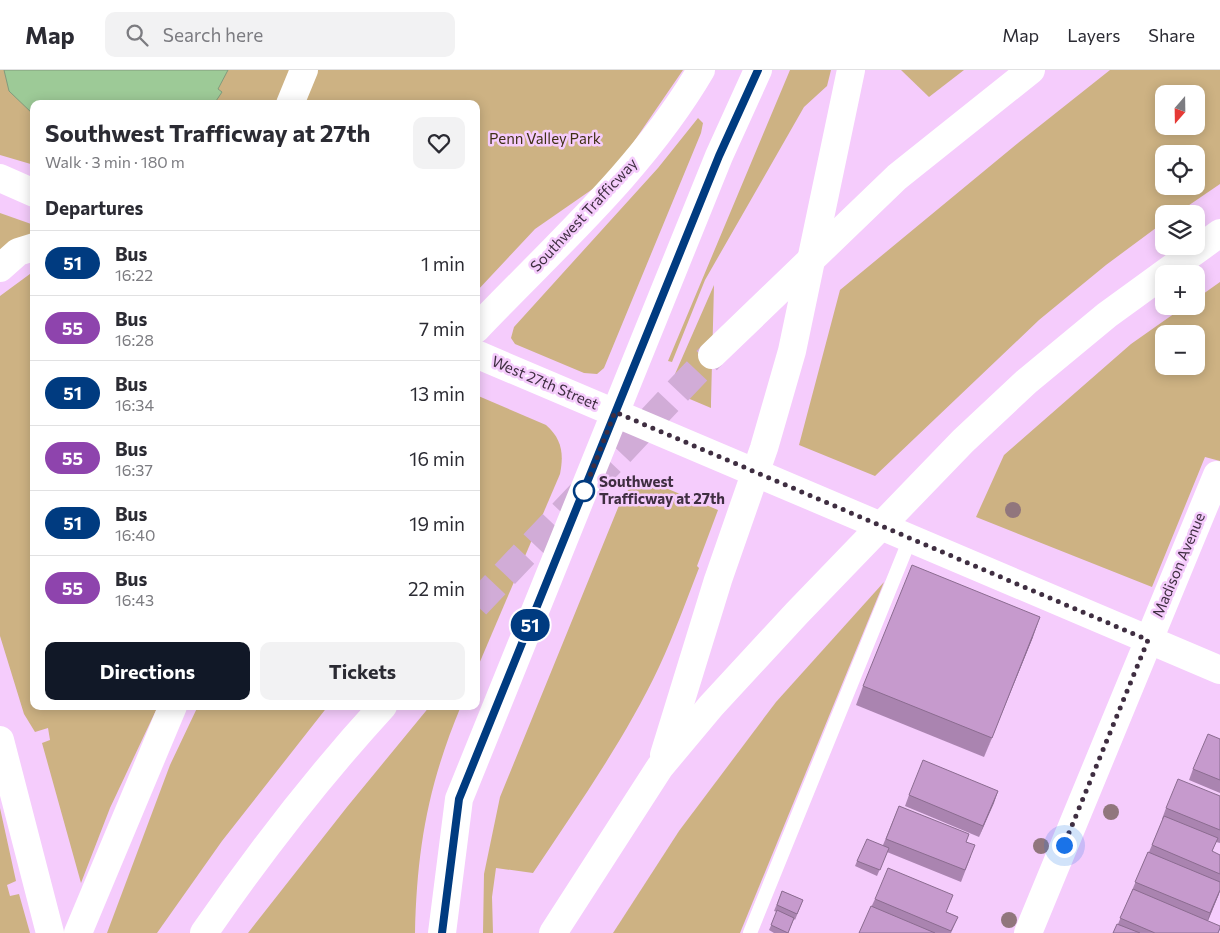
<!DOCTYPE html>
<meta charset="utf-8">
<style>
body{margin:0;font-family:Commissioner,sans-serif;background:#f2f2f3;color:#2b2b33;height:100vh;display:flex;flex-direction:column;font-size:19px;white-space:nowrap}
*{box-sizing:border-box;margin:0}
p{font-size:16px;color:#7c7c81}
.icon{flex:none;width:28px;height:28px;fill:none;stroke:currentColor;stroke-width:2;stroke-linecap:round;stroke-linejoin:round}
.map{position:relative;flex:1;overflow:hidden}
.details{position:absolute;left:30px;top:30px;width:450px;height:610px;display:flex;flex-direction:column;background:#fff;border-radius:10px;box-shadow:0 2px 12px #0003}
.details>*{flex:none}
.badge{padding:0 10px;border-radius:16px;font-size:18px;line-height:32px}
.needle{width:32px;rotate:200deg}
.controls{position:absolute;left:1155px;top:15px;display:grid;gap:10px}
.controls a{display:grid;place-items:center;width:50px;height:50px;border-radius:10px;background:#fff;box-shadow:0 2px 12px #0003;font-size:25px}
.you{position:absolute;width:25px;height:25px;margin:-12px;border:4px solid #fff;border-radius:50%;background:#1a73e8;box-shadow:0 0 0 8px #1a73e833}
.map>.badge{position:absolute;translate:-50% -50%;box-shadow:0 0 0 2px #fff}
h2{padding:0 15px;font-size:19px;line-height:45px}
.round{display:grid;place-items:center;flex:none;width:52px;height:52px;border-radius:10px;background:#f2f2f3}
.overview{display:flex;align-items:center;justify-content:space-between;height:85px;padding:0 15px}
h1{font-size:24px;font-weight:700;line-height:38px}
.primary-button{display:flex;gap:10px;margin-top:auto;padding:10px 15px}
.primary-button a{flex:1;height:58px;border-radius:10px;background:#111827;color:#fff;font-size:20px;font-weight:700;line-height:58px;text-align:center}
.primary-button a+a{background:#f2f2f3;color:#2b2b33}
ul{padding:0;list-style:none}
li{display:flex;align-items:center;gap:15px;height:65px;padding:0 15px;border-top:1px solid #e1e1e2}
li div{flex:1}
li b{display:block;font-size:19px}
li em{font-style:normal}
li .badge{min-width:55px;font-weight:700;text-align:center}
header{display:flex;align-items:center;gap:30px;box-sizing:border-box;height:70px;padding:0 25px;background:#fff;border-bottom:1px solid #e1e1e2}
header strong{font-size:24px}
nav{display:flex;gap:28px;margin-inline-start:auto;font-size:18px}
.search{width:350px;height:45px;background:#f2f2f3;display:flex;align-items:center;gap:12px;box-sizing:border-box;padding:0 18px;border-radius:10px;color:#7c7c81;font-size:19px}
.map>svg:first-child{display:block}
.green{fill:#cdb283;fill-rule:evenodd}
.water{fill:#9dca97;stroke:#819b7d}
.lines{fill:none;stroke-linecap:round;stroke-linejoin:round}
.motorway-tunnel{stroke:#d1acd7;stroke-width:28;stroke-dasharray:28 14;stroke-linecap:butt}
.service{stroke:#fff;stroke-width:14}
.minor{stroke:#fff;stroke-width:28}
.tertiary{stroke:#fff;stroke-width:28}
.primary{stroke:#fff;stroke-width:28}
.motorway{stroke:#fff;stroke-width:28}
.tree{fill:#91767d}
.wall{fill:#aa84b0}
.shaded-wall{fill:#8b6c90}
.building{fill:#c69acd;stroke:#8b6c90}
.line-casing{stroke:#fff;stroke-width:11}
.line{stroke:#003b80;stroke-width:8}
.walk{stroke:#3f2e41;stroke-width:5;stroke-dasharray:0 9}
.stop-dot{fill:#fff;stroke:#003b80;stroke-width:2.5}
.labels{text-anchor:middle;stroke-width:5;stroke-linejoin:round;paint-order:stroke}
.park-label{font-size:15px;fill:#3f3015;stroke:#f5ccfc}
.street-label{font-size:15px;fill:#3f2e41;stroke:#f5ccfc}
.stop-label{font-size:15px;font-weight:bold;fill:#3f2e41;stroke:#f5ccfc;text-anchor:start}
</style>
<header>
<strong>Map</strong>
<div class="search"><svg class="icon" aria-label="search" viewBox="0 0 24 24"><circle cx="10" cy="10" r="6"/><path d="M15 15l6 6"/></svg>Search here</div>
<nav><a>Map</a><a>Layers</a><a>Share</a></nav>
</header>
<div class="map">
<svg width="1220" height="863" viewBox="0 0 1220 863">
<rect width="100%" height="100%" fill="#f5ccfc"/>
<!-- green -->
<g class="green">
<path d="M0,0H683L622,89L597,116L535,159L476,222V34H34V95L0,85Z"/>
<path d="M790,0H831L827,16L804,37L705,210L672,292L668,291Z"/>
<path d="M901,0H964L929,27Z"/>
<path d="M1110,0H1220V114L1176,144H1164V152L1106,195L1039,250L875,406L799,375L840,220L1018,73ZM1164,24H1196V56H1164ZM1164,84H1196V116H1164Z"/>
<path d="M698,48L703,53L701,63L604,298L597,304L584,303L515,274L511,268L514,257L658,98Z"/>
<path d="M0,143L34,155V168L0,188Z"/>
<path d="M34,201V636H158L110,738L81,813L42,673L50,670L48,658L35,662L24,644L0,566V226Z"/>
<path d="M1220,212V391L1205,387L1152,517L976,447L1004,385L1131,274L1185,236H1196V229ZM1164,264H1196V296H1164Z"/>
<path d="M714,215L711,332V338L685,327L675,304Z"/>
<path d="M476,325L546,355C562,369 564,384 560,404L476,601Z"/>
<path d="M643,414L661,416L718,440L697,496L699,498C686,531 674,565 659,597C625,669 577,737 533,803L496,798L492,827L493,863H483L484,804L500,727L622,428L628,420Z"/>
<path d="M884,512L740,863H613L679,761L776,632Z"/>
<path d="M198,636H328L222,771L157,863H107L170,695Z"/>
<path d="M430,636H461C428,715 417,778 415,863H248L347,737Z"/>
<path d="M0,738L16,811L7,815L10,826L19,824L30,863H0Z"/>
</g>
<!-- water -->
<path class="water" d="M4,0H228L218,19L222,22L214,34H34V45L9,21Z"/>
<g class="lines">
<!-- motorway-tunnel -->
<path class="motorway-tunnel" d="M476,535L712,285"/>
<!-- service -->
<path class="service" d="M750,863L910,469"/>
<!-- minor -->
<g class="minor">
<path d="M290,34L304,0"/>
<path d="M1028,863L1217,405"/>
</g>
<!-- tertiary -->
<g class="tertiary">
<path d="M0,108L34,123"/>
<path d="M476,284L1220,600"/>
<path d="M442,863L459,729L719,86L758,0"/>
</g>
<!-- primary -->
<path class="primary" d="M476,259C555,176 643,99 701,0"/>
<!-- motorway -->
<g class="motorway">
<path d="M0,198L18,182L34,177"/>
<path d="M712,285L897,107L1031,0"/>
<path d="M0,670L50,863"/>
<path d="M664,685L718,510L764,378L792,281L851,0"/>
<path d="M78,863L173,636"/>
<path d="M204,863C259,783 318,707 383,636"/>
<path d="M553,863L660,697L711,636L797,543L963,371L1026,312L1107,245L1220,163"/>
</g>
</g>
<!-- trees -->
<g class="tree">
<circle cx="1013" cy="440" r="8"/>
<circle cx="1111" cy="742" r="8"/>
<circle cx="1041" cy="776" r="8"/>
<circle cx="1009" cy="850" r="8"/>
</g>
<!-- wall -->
<g class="wall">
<path d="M1033,567L984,687L856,635L863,616Z"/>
<path d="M1220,669V723L1189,710L1193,699Z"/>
<path d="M998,721L979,767L905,736L909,725Z"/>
<path d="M1220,726V773L1216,772L1212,782L1220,785V821L1208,851L1220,859L1218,863H1113L1118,854L1148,782H1149L1163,749H1162L1166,738Z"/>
<path d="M899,736L966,772L971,786L961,812L887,782L877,806L855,796L857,791L883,775Z"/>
<path d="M782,821L803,830L795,850L794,849L788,863H774L769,860L777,842L774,841Z"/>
<path d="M875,829L947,842L958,847L951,863H859Z"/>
</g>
<!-- shaded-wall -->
<g class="shaded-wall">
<path d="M1040,547L1033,567L984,687L992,668Z"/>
<path d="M998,721L994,733L979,767L983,756Z"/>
<path d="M1220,820L1219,824L1206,855L1210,843Z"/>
</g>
<!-- building -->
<g class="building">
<path d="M912,495L1040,547L992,668L863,616Z"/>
<path d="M1208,664L1220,669V710L1193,699Z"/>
<path d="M923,690L998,721L983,756L909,725Z"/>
<path d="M1178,709L1220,726V760L1166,738Z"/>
<path d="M899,736L969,764L966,772L975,775L965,800L886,769Z"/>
<path d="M1164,746L1218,768L1212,781L1220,785V804L1152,775Z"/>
<path d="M867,769L889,778L880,800L857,791Z"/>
<path d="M1148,782L1220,812V820L1210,843L1135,812Z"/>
<path d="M888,798L953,825L946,842L958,847L951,861L875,829Z"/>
<path d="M1133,819L1220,856V858L1218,863H1155L1120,848Z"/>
<path d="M782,821L803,830L797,844L777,835Z"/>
<path d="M871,836L935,863H859Z"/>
<path d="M777,840L794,848L788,863L771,855Z"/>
<path d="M1117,854L1140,863H1113Z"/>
</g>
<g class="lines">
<!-- line casing -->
<g class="line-casing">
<path id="line" d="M442,863L459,729L719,86L758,0"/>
</g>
<!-- line -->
<use href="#line" class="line"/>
<!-- walk -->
<path class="walk" d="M584,421L615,342L1148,570L1064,775"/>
</g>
<!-- markers -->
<circle class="stop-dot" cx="584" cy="421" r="10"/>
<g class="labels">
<!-- park labels -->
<g class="park-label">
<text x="545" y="74">Penn Valley Park</text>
</g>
<!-- street labels -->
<g class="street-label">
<text transform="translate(584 145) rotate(-47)" y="5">Southwest Trafficway</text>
<text transform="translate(545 313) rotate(23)" y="5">West 27th Street</text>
<text transform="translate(1179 495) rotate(-67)" y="5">Madison Avenue</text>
</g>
<!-- stop labels -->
<g class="stop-label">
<text x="599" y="417">Southwest<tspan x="599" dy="17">Trafficway at 27th</tspan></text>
</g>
</g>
</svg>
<div class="controls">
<a><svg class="needle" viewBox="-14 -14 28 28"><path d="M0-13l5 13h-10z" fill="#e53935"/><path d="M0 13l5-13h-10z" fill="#7c7c81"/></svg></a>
<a><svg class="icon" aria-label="locate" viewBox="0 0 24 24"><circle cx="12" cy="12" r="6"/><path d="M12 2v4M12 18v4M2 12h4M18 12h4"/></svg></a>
<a><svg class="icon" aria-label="layers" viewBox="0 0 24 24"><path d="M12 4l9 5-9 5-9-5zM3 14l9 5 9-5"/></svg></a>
<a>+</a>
<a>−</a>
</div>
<div class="you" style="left:1064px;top:775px"></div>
<b class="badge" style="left:530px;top:555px;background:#003b80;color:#fff">51</b>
<section class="details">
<div class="overview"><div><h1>Southwest Trafficway at 27th</h1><p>Walk · 3 min · 180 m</p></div><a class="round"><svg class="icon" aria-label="heart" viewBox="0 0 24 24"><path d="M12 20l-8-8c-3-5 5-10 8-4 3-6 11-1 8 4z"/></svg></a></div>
<h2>Departures</h2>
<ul>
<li><span class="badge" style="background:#003b80;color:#fff">51</span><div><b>Bus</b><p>16:22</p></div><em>1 min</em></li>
<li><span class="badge" style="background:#8e44ad;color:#fff">55</span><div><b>Bus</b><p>16:28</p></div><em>7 min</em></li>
<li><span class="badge" style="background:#003b80;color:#fff">51</span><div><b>Bus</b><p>16:34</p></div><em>13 min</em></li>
<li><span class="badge" style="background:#8e44ad;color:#fff">55</span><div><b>Bus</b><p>16:37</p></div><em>16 min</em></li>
<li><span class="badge" style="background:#003b80;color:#fff">51</span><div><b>Bus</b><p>16:40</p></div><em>19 min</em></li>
<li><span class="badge" style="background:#8e44ad;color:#fff">55</span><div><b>Bus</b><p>16:43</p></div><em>22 min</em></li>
</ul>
<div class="primary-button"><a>Directions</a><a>Tickets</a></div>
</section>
</div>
